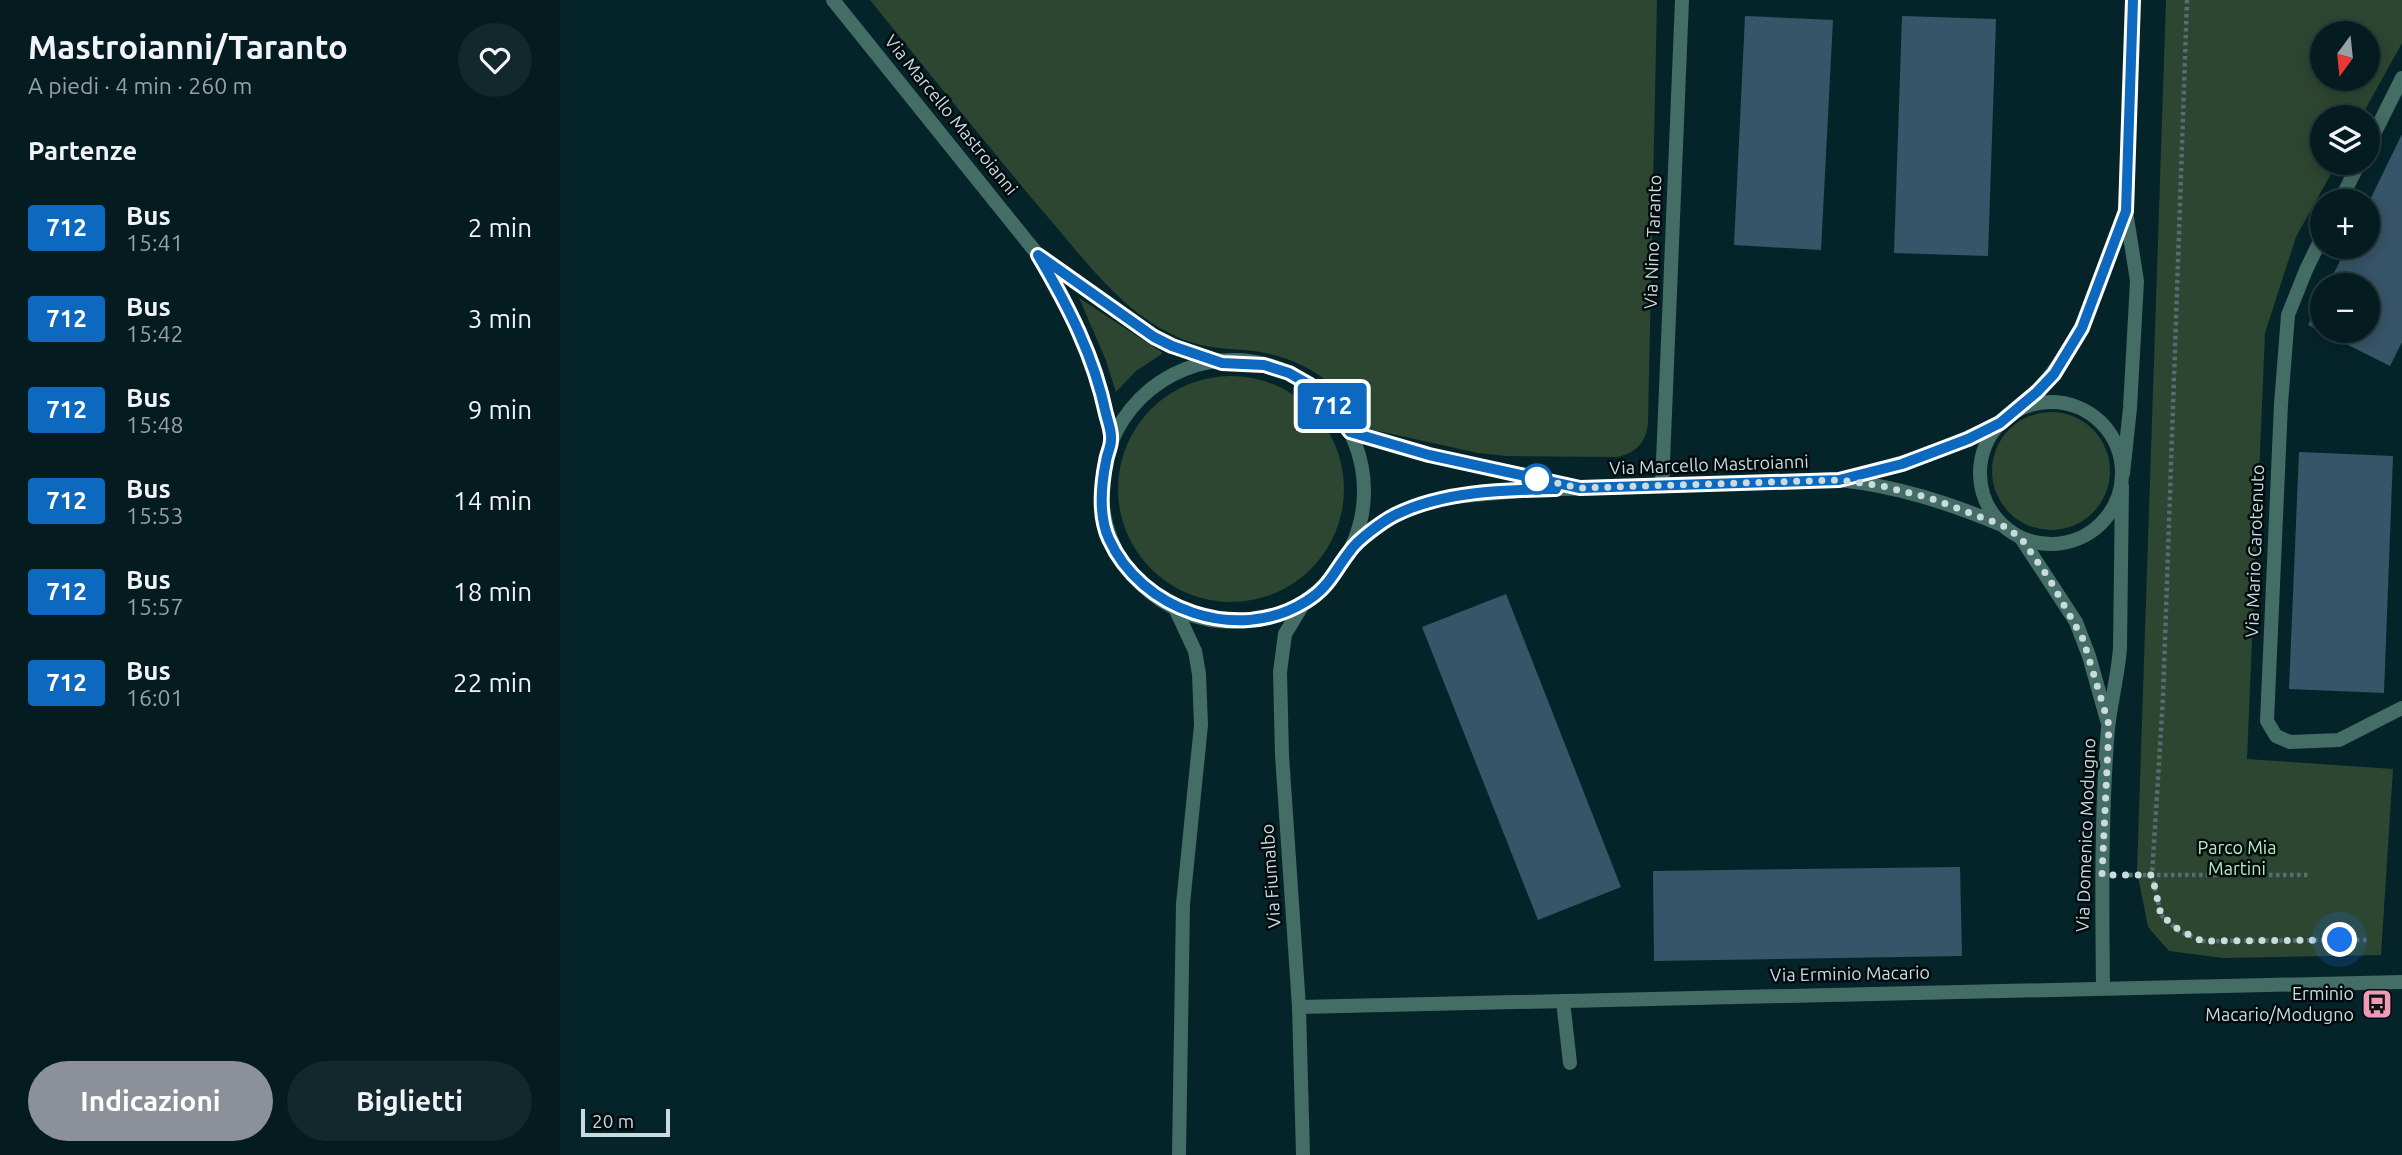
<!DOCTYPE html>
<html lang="it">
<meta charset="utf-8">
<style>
body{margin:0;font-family:Ubuntu,sans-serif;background:#12282c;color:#f1f3f6;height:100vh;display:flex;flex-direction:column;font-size:26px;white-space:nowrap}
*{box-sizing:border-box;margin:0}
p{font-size:23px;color:#97a1a4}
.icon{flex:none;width:38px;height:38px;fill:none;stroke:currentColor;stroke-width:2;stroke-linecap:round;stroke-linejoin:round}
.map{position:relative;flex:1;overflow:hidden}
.side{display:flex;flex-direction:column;background:#041b1f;width:560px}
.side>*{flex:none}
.badge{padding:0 14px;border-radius:5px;font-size:24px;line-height:46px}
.needle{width:46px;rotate:195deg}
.controls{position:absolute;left:1750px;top:21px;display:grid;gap:14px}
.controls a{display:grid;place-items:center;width:70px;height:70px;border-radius:50%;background:#041b1f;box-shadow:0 4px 18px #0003,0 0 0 2px #25393d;font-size:35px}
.scale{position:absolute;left:21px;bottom:18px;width:89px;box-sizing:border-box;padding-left:7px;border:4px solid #cadbde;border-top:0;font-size:19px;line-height:24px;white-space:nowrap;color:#cadbde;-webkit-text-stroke:5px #020b0d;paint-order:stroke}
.you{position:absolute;width:35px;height:35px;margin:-18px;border:5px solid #fff;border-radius:50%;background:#1a73e8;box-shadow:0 0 0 10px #1a73e833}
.map>.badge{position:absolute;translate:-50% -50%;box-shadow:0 0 0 4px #fff}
h2{padding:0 28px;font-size:26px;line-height:63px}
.round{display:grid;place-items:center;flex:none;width:74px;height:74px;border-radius:37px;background:#12282c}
.head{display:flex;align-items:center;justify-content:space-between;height:119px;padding:0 28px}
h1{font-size:33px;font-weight:700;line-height:52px}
.cta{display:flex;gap:14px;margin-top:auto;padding:14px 28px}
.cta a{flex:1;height:80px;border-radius:42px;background:#8c9099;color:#fff;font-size:28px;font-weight:700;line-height:80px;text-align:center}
.cta a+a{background:#12282c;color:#f1f3f6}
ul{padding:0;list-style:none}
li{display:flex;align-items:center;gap:21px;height:91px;padding:0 28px}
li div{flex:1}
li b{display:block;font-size:26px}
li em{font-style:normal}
li .badge{min-width:77px;font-weight:700;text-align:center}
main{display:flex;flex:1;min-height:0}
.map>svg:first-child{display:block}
.green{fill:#2d4631;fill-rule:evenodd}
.building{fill:#385468}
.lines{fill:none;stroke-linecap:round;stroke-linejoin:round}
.path{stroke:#546d72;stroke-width:4.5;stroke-dasharray:3.5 3.5;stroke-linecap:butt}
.service{stroke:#446d65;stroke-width:14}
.minor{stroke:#446d65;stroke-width:14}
.line-casing{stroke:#fff;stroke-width:16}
.line{stroke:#0c69bf;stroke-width:10}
.walk{stroke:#cadbde;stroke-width:7;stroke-dasharray:0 12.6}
.stop-dot{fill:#fff;stroke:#0c69bf;stroke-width:3.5}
.labels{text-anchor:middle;stroke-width:5;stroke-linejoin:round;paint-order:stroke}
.street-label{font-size:18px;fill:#cadbde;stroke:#020b0d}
.park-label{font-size:18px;fill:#baecc3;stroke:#020b0d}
.poi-label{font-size:18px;fill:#cadbde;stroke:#020b0d;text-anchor:end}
</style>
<main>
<section class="side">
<div class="head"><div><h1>Mastroianni/Taranto</h1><p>A piedi · 4 min · 260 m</p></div><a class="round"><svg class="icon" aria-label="heart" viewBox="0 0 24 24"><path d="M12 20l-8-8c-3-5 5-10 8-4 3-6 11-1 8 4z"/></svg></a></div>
<h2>Partenze</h2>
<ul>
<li><span class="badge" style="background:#0c69bf;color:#fff">712</span><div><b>Bus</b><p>15:41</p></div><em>2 min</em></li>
<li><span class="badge" style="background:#0c69bf;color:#fff">712</span><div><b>Bus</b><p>15:42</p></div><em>3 min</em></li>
<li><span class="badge" style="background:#0c69bf;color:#fff">712</span><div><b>Bus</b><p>15:48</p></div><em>9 min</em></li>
<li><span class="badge" style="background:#0c69bf;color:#fff">712</span><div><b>Bus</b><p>15:53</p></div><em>14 min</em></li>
<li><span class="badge" style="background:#0c69bf;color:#fff">712</span><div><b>Bus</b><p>15:57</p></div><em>18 min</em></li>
<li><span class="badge" style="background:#0c69bf;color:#fff">712</span><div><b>Bus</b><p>16:01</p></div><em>22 min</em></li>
</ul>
<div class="cta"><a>Indicazioni</a><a>Biglietti</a></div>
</section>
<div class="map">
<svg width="1842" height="1155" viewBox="0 0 1842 1155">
<rect width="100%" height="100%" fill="#052429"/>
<!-- green -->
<g class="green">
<path d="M310,0H1097L1088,422C1087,442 1076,453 1057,457L946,456L918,453L800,427C784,382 739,357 694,351C676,349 658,349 641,345C624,341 607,333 592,323C553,298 522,257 492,222C430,149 370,74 310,0Z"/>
<path d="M1606,0H1842V43L1801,117H1762V163H1777L1736,237L1705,333L1687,759L1833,769L1821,955L1663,958L1609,951L1588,927L1577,871ZM1762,33H1808V79H1762Z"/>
<path d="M519,298L603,353L576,371L556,392L545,358Z"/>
<circle cx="671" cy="489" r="113"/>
<circle cx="1491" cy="471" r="59"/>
</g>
<!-- building -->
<g class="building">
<path d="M1185,16L1273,20L1261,250L1174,245Z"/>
<path d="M1342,16L1436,19L1428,256L1334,253Z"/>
<path d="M1842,134V342L1830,366L1748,325L1762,296V331H1808V285H1768L1787,247H1808V204Z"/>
<path d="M1739,452L1833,456L1824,693L1729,689Z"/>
<path d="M946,594L1061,887L978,920L862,627Z"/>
<path d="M1400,867L1402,956L1094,961L1093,871Z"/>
</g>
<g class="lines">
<!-- path -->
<g class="path">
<path d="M1627,0L1603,698L1592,875L1601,915L1619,931L1642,941L1808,940"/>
<path d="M1562,875H1750"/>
</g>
<!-- service -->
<g class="service">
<path d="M1808,146L1842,78"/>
<path d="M1780,201L1799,163"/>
<path d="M1762,237L1746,270L1728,315L1721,404L1707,721L1716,736L1730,742L1779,740L1842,708"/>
<path d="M1003,1001L1010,1063"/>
</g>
<!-- minor -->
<g class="minor">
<path d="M273,0L478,255C498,288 516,321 530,356C541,383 546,412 551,440"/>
<path d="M483,259L594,337L612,346L657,361"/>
<circle cx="673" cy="491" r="131"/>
<circle cx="1491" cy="473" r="71"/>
<path d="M1460,407C1521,354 1539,286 1565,212"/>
<path d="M790,432L869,455L996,483"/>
<path d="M1563,474L1570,408L1577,281L1566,211L1573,0"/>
<path d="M1291,477L1368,455L1436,425"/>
<path d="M1102,486L1122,0"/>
<path d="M1461,538L1516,622L1529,656L1547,720"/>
<path d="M791,548L831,517L861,504L893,497L972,490L1279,480C1337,486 1389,503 1442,525"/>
<path d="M614,606L635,651L639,674L641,725L623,904L619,1155"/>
<path d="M742,606L725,634L720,672L722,755L739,1007L743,1155"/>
<path d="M1543,987C1542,901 1541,814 1548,728C1551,701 1558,675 1560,648L1562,486"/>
<path d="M739,1007L1842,982"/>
</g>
</g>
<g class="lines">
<!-- line casing -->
<g class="line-casing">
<path id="line" d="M996,489C943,490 883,491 835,515C823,521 797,540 790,551C774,571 769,588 745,602C677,644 581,610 549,539C538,515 541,486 546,461C547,454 551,447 551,440C552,432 548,422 546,414C534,356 508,306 478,255L594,337L612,346L662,363L704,365L729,373L750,385L767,401L790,432L869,455L1020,488L1279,480L1342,464L1408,439L1440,423L1477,392L1494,374L1522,328L1566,211L1573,0"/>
</g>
<!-- line -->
<use href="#line" class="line"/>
<!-- walk -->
<path class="walk" d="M977,479L969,477L1020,488L1279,480L1322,486L1370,498L1442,525L1461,538L1490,580L1523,639L1549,725L1542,875H1592L1601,915L1619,930L1642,941L1780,940"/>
</g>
<!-- icons -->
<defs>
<g id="bus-square" transform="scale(1.575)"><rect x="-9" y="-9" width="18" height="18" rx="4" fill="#ef9ab8" stroke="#020b0d"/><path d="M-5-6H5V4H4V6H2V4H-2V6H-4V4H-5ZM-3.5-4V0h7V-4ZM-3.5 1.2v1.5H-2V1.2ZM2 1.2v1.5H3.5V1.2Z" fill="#111"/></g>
</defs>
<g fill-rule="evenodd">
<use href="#bus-square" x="1817" y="1004"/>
</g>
<!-- markers -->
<circle class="stop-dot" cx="977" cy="479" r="14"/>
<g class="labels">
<!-- street labels -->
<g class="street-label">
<text transform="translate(391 115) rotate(51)" y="6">Via Marcello Mastroianni</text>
<text transform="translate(1093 242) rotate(-88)" y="6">Via Nino Taranto</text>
<text transform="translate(1149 465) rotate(-2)" y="6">Via Marcello Mastroianni</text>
<text transform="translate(1695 551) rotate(-88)" y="6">Via Mario Carotenuto</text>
<text transform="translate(1526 835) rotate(-88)" y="6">Via Domenico Modugno</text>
<text transform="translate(711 876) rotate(-94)" y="6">Via Fiumalbo</text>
<text transform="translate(1290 974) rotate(-1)" y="6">Via Erminio Macario</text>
</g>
<!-- park labels -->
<g class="park-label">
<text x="1677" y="854">Parco Mia<tspan x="1677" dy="21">Martini</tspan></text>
</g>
<!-- poi labels -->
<g class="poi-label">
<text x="1794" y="1000">Erminio<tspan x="1794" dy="21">Macario/Modugno</tspan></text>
</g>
</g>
</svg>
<div class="controls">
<a><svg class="needle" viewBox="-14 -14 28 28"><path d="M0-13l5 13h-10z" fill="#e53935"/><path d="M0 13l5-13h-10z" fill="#97a1a4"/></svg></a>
<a><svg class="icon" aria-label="layers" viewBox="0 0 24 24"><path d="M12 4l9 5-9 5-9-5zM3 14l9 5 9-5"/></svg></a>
<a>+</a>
<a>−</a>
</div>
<div class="scale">20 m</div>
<div class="you" style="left:1780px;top:940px"></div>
<b class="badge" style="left:772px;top:406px;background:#0c69bf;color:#fff">712</b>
</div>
</main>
